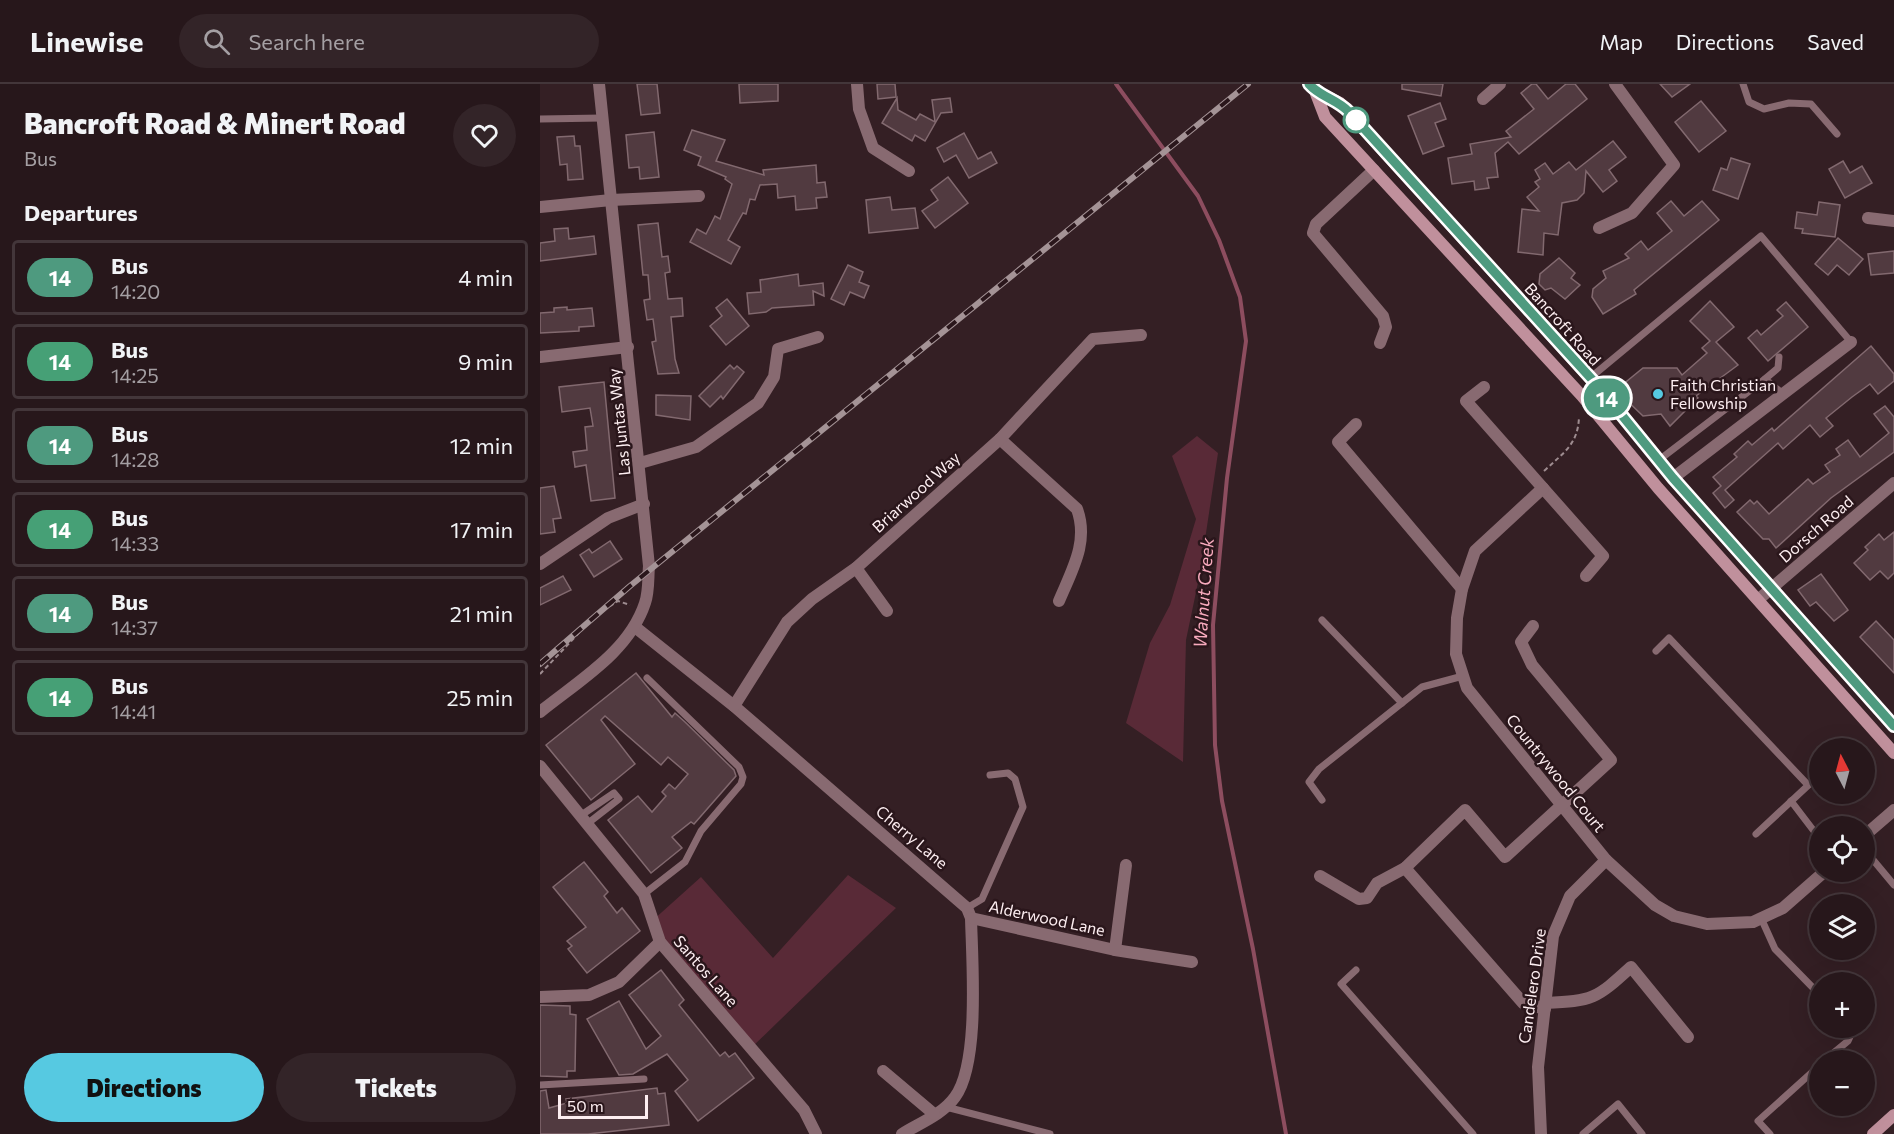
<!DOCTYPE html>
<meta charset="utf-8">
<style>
body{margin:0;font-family:Commissioner,sans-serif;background:#332428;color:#f1f3f6;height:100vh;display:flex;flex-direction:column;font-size:22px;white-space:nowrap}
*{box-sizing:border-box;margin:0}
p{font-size:20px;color:#a49fa3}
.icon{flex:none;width:33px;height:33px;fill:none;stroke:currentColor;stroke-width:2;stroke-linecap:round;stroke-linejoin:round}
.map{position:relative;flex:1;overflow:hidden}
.side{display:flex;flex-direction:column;background:#27171b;width:540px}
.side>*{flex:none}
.badge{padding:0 12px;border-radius:20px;font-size:21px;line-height:39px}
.needle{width:39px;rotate:354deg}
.controls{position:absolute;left:1269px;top:654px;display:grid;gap:12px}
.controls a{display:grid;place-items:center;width:66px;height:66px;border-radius:50%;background:#27171b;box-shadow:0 6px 24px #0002,0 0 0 2px #43363a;font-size:30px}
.scale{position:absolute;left:18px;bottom:15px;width:90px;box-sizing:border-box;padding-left:6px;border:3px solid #fdeef1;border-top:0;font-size:16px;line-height:21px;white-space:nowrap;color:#fdeef1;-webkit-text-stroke:4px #2a161b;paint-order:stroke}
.map>.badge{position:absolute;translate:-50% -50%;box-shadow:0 0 0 3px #fff}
h2{padding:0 24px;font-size:22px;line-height:54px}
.round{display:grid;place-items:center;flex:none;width:63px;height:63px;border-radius:32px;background:#332428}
.overview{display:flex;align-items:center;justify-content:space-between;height:102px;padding:0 24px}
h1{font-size:28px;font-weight:800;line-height:45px}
.action{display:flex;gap:12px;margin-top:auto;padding:12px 24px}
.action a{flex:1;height:69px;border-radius:36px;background:#56c9e1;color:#111;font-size:24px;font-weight:800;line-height:69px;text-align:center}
.action a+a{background:#332428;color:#f1f3f6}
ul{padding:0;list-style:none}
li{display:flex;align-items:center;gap:18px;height:75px;margin:0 12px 9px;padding:0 12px;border:3px solid #43363a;border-radius:6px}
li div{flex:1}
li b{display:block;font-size:22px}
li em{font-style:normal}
li .badge{min-width:66px;font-weight:700;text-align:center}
header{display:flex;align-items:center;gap:36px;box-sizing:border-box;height:84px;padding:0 30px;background:#27171b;border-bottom:2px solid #43363a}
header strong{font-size:28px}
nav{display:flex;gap:33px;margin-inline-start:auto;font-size:21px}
.search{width:420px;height:54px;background:#332428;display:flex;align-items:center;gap:15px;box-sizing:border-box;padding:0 21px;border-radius:33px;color:#a49fa3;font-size:22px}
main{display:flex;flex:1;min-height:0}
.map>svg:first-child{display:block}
.green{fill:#592a37}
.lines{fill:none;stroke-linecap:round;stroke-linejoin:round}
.stream{stroke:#8d4d5f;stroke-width:4}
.building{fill:#513a40;stroke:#82696f;stroke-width:1.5}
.path{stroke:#9e8c90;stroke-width:2;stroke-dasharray:4.5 3;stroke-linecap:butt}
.lane{stroke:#886a71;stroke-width:7}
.street{stroke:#886a71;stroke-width:12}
.secondary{stroke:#c0909c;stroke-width:12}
.rail-casing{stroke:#a49396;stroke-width:6}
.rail{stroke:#2a161b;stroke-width:4;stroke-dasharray:11;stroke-linecap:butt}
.line-casing{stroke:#fff;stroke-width:14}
.line{stroke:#4e9a7f;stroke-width:9}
.stop-dot{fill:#fff;stroke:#4e9a7f;stroke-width:3}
.poi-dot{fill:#56c9e1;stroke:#2a161b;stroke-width:2}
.labels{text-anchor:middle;stroke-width:5;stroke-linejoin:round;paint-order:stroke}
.street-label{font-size:16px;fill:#fdeef1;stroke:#2a161b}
.poi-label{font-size:16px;fill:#fdeef1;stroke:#2a161b;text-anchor:start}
.water-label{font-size:18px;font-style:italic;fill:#f9abbe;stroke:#2a161b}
</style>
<header>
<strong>Linewise</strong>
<div class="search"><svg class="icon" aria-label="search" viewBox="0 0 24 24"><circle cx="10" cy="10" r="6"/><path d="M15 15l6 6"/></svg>Search here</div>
<nav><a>Map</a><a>Directions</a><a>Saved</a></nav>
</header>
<main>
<section class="side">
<div class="overview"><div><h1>Bancroft Road &amp; Minert Road</h1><p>Bus</p></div><a class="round"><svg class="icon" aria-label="heart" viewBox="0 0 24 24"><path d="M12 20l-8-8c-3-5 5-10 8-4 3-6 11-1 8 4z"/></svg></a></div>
<h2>Departures</h2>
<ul>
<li><span class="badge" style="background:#4e9a7f;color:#fff">14</span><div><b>Bus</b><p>14:20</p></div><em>4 min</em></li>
<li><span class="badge" style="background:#46a076;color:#fff">14</span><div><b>Bus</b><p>14:25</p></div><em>9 min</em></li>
<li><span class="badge" style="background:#4e9a7f;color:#fff">14</span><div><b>Bus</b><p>14:28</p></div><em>12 min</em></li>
<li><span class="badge" style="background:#46a076;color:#fff">14</span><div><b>Bus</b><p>14:33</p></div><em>17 min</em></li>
<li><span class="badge" style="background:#4e9a7f;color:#fff">14</span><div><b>Bus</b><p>14:37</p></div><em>21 min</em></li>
<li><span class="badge" style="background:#46a076;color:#fff">14</span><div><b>Bus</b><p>14:41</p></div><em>25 min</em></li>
</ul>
<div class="action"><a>Directions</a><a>Tickets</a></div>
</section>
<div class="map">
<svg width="1354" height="1050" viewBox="0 0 1354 1050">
<rect width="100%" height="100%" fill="#341f24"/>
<!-- green -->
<g class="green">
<path d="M657,352L678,369L660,489L646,556L643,678L586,639L610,559L630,521L656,435L632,372Z"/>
<path d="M308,791L356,824L211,964L120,858L112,837L161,793L233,874Z"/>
</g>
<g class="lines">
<!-- stream -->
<path class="stream" d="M576,0L658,112L679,156L700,213L706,257L687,394L673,541L675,661L682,717L713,865L746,1050"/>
</g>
<!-- building -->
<g class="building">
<path d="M97,0H117L120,29L101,31Z"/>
<path d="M199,0H238V17L200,19Z"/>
<path d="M337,0H355L356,13L338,15Z"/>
<path d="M862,0H903L901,12L862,5Z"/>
<path d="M992,0H996L1008,15L1026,0H1035L1047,15L979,70L968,58L955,69L958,93L947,94L949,104L935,106L934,97L912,100L908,74L932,70L930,60L971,53L966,47L994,25L981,9Z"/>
<path d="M1120,0H1150L1132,13Z"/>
<path d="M357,14L358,26L376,36L380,30L395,38L392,16L410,14L412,28L401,29L385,57L375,51L372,57L342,39Z"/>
<path d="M1161,17L1186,47L1159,68L1135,38Z"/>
<path d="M900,19L906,35L895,39L904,62L883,70L868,32Z"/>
<path d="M152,46L185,56L176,77L224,91L223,86L276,81L277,99L285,98L287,113L276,114L277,124L256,126L255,112L238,114L237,100L220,101L215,116L210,115L206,130L203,129L188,156L200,163L191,180L150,158L157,145L166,150L175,132L180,135L192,100L185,95L186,93L158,81L161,73L144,66Z"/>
<path d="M114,48L119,93L100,95L99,83L89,84L86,51Z"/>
<path d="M424,49L438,75L451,68L457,79L429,94L416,71L404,78L397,64Z"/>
<path d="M34,52L35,62H40L43,95L28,96L27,80L20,81L17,53Z"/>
<path d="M1073,57L1086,73L1069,86L1077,97L1063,108L1046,87L1044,109L1037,116L1022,119L1018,151L1004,149L1003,171L978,168L982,125L999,127L987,113L999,103L995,98L1000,95L995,86L1005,79L1013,90L1029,78L1036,86Z"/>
<path d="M1191,74L1210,80L1198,115L1173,106L1181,84L1187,86Z"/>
<path d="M1303,77L1310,89L1322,82L1332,99L1305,114L1289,85Z"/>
<path d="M408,93L428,119L395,144L382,127L398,116L391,106Z"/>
<path d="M350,113L352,126L375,124L378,144L329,149L326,116Z"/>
<path d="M1131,117L1144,132L1162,117L1179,136L1094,206L1096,210L1063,230L1052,213L1053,205L1066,194L1063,187L1089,174L1085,170L1101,157L1108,166L1132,147L1117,129Z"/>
<path d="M1279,118L1300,121L1295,153L1262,149L1263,145L1255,144L1257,128L1277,131Z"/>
<path d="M118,139L122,173L128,172L130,188L125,189L128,215L142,214L143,232L131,233L135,275L139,289L118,290L112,258L116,257L113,235L107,236L104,216L110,215L108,191H103L98,141Z"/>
<path d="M28,144L29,155L54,152L56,170L0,177V159L15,157L14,145Z"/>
<path d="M1298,154L1323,175L1309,191L1297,181L1288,191L1275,180Z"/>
<path d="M1354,167V189L1331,191L1328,170Z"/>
<path d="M1019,174L1035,189L1031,194L1040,201L1025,215L1011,204L1005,206L999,200L1000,190Z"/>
<path d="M308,181L323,188L319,198L329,202L324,214L310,208L304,221L291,215Z"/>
<path d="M258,190L259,202L283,199L284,212L273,207L274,221L232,224L226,228L209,230L207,209L221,208L220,196Z"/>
<path d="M187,215L209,242L186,261L170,242L182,232L176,224Z"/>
<path d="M1170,217L1194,243L1176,258L1198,281L1156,312L1158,314L1130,342L1121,330L1103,332L1076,306L1103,284H1137L1142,291L1167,269L1162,264L1170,257L1150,237Z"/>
<path d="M1246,218L1268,243L1228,277L1208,254L1217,246L1221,251L1243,232L1237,226Z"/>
<path d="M27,223V226L52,224L54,242L39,243V247L0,249V229L14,228V224Z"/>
<path d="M1331,262L1354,290V297L1338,310L1330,300L1312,313L1286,334L1293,342L1280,353L1270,341L1243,365L1238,359L1185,406L1194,416L1185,424L1173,409L1181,402L1173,393L1197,373L1194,370L1208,357L1212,361L1232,344L1234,347Z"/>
<path d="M190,281L194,285L197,282L204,288L183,315L181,312L170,323L159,312Z"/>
<path d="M64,298L75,414L51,417L46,381L35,383L33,368L47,366L45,343L53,342L50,324L22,328L19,303Z"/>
<path d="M116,311L151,312L150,336L116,331Z"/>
<path d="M1345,322L1354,333V368L1291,414L1236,464L1229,455H1223L1197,428L1210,416L1214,420L1217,417L1229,430L1268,395L1273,400L1290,388L1285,381L1300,371L1296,365L1308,356L1320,373L1349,349L1334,330Z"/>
<path d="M14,402L21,434L13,435L15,448L0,450V404Z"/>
<path d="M1354,448V489L1348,495L1340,487L1330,496L1314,479L1328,466L1325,463L1339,450L1344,456Z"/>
<path d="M70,457L82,475L54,493L40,471L49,465L52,469Z"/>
<path d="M1281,490L1308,526L1294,537L1276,518L1270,522L1258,506Z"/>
<path d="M23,492L31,506L0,521V504Z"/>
<path d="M1336,537L1354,556V589L1320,553Z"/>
<path d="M96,589L132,633L135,629L145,638L194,686L196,692L154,740L151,738L132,753L142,764L111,789L68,736L98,712L112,728L126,712L122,708L129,700L135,705L148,690L128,673L121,681L65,632L61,636L95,680L51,716L6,661Z"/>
<path d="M44,778L68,808L64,812L77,829L82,824L100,847L47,889L28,865L32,862L27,857L46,843L13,803Z"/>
<path d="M121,886L144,916L139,921L180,972L185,968L189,973L195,969L214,994L158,1037L135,1007L148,996L127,970L93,990L79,991L47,935L79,917L106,965L121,952L89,911Z"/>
<path d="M0,921L30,922V930L36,931L35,987H27V993L0,992Z"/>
<path d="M117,1004L118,1010L125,1009L129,1041L48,1050H0V1007L6,1006L9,1024L27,1019L26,1015Z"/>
</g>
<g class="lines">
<!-- path -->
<g class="path">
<path d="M1004,387C1023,369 1038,361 1039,333"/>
<path d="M0,590L56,531L78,517L90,521"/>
</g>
<!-- lane -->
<g class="lane">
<path d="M1203,0L1209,18L1224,25L1249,19L1271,20L1297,50"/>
<path d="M0,35L62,34"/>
<path d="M1239,273L1238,284L1225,295L1243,310"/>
<path d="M1050,294L1221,152L1311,258"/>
<path d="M1119,376L1225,295"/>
<path d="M782,536L862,619"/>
<path d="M1116,567L1129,554L1268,701"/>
<path d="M1287,710H1288"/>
<path d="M782,716L769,698L779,685L882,603L923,592"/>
<path d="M1251,717L1280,755"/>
<path d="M40,732L74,709L79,715L47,740"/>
<path d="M1216,750L1275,695L1280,700"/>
<path d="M1324,765L1354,801"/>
<path d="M104,810L145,778L161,747L201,700L203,693L199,683L107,594"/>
<path d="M427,824L442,815L483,723L475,695L468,689L450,691"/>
<path d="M1221,834L1235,865L1280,911"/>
<path d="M816,886L801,900L933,1050"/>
<path d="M1285,976L1308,957L1314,944"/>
<path d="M0,1001L104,995"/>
<path d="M406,1023L510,1050"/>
<path d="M1043,1050L1078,1020L1102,1050"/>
<path d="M1230,1050L1218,1037L1280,981"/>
</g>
<!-- street -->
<g class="street">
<path d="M317,0L319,25L333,64L369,87"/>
<path d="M943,15L960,0"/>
<path d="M834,86L776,140L773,149L843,232L846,243L840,259"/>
<path d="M0,123L71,116L159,112"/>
<path d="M1328,134L1354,137"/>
<path d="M1059,144L1092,129L1134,81L1075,0"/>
<path d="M0,273L88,263"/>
<path d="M944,303L926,317L1063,472L1046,492"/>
<path d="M816,340L798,358L922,505"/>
<path d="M460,355L537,425C549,458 532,486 519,517"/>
<path d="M100,379L156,363L218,319L234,293L238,265L278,253"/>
<path d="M1133,394L1311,258"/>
<path d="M1003,404L935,467L922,505L917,534L916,570L927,604L1066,776L1115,821L1134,832L1167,840L1213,838L1243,824L1284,788"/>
<path d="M0,480L68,434L104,420"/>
<path d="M316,484L347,527"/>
<path d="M1219,515L1354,399"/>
<path d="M95,543L194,622L427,824L431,834C432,877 440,979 415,1013C403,1030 380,1039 362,1050"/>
<path d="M194,622L247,538L272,515L316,484L460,355L553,255L601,251"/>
<path d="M0,628C38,597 89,568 105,519C109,508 108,494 109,482L59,0"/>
<path d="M0,682L104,810L120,858L264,1026L276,1050"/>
<path d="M1324,752L1354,726"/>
<path d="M865,784L983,919L1005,925"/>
<path d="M780,792L819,815L827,814L837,799L865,784L925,726L965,773L1071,676L992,581L981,558L993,542"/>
<path d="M431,834L575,866L652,878"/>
<path d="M575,866L586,781"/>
<path d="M0,913L49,911L79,898L120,858"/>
<path d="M1005,919C1053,917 1056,915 1091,883L1148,953"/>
<path d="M343,987L394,1030"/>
<path d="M1001,1050L998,983L1013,852L1030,812L1066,776"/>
</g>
<!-- secondary -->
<g class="secondary">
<path d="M769,0L775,7L785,33L1042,312L1118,404L1354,669"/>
<path d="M775,7L800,19L817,38L1057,302L1133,394L1354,642"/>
<path d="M1333,1050L1354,1031"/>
</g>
<!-- rail casing -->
<g class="rail-casing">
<path id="rail" d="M0,580L90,502L708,0"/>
</g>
<!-- rail -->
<use href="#rail" class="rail"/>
</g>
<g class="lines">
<!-- line casing -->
<g class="line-casing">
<path id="line" d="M769,0C780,13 797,15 809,28L1058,302L1133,394L1354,642"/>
</g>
<!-- line -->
<use href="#line" class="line"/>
</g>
<!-- markers -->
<circle class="stop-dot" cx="816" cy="36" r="12"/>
<circle class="poi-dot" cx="1118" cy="310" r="6"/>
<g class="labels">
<!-- street labels -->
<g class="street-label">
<text transform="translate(1023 240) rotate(48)" y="6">Bancroft Road</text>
<text transform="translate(79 338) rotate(-96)" y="6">Las Juntas Way</text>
<text transform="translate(376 408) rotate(-42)" y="6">Briarwood Way</text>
<text transform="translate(1276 445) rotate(-41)" y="6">Dorsch Road</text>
<text transform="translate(1016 689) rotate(51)" y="6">Countrywood Court</text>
<text transform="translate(372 753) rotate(40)" y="6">Cherry Lane</text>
<text transform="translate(507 834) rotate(12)" y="6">Alderwood Lane</text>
<text transform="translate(166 887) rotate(49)" y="6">Santos Lane</text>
<text transform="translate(992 902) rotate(-82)" y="6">Candelero Drive</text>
</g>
<!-- poi labels -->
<g class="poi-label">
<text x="1130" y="307">Faith Christian<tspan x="1130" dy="18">Fellowship</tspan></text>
</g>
<!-- water labels -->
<g class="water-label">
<text transform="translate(664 509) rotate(-86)" y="6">Walnut Creek</text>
</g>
</g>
</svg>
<div class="controls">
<a><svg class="needle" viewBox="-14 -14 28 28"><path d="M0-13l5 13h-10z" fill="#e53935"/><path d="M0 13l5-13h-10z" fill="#a49fa3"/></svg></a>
<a><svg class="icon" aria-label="locate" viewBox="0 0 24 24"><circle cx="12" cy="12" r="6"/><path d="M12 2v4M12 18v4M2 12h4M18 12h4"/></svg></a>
<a><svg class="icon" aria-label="layers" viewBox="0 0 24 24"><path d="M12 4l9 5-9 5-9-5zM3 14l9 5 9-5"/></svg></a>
<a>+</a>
<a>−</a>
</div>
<div class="scale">50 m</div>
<b class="badge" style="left:1067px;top:314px;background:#4e9a7f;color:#fff">14</b>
</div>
</main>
